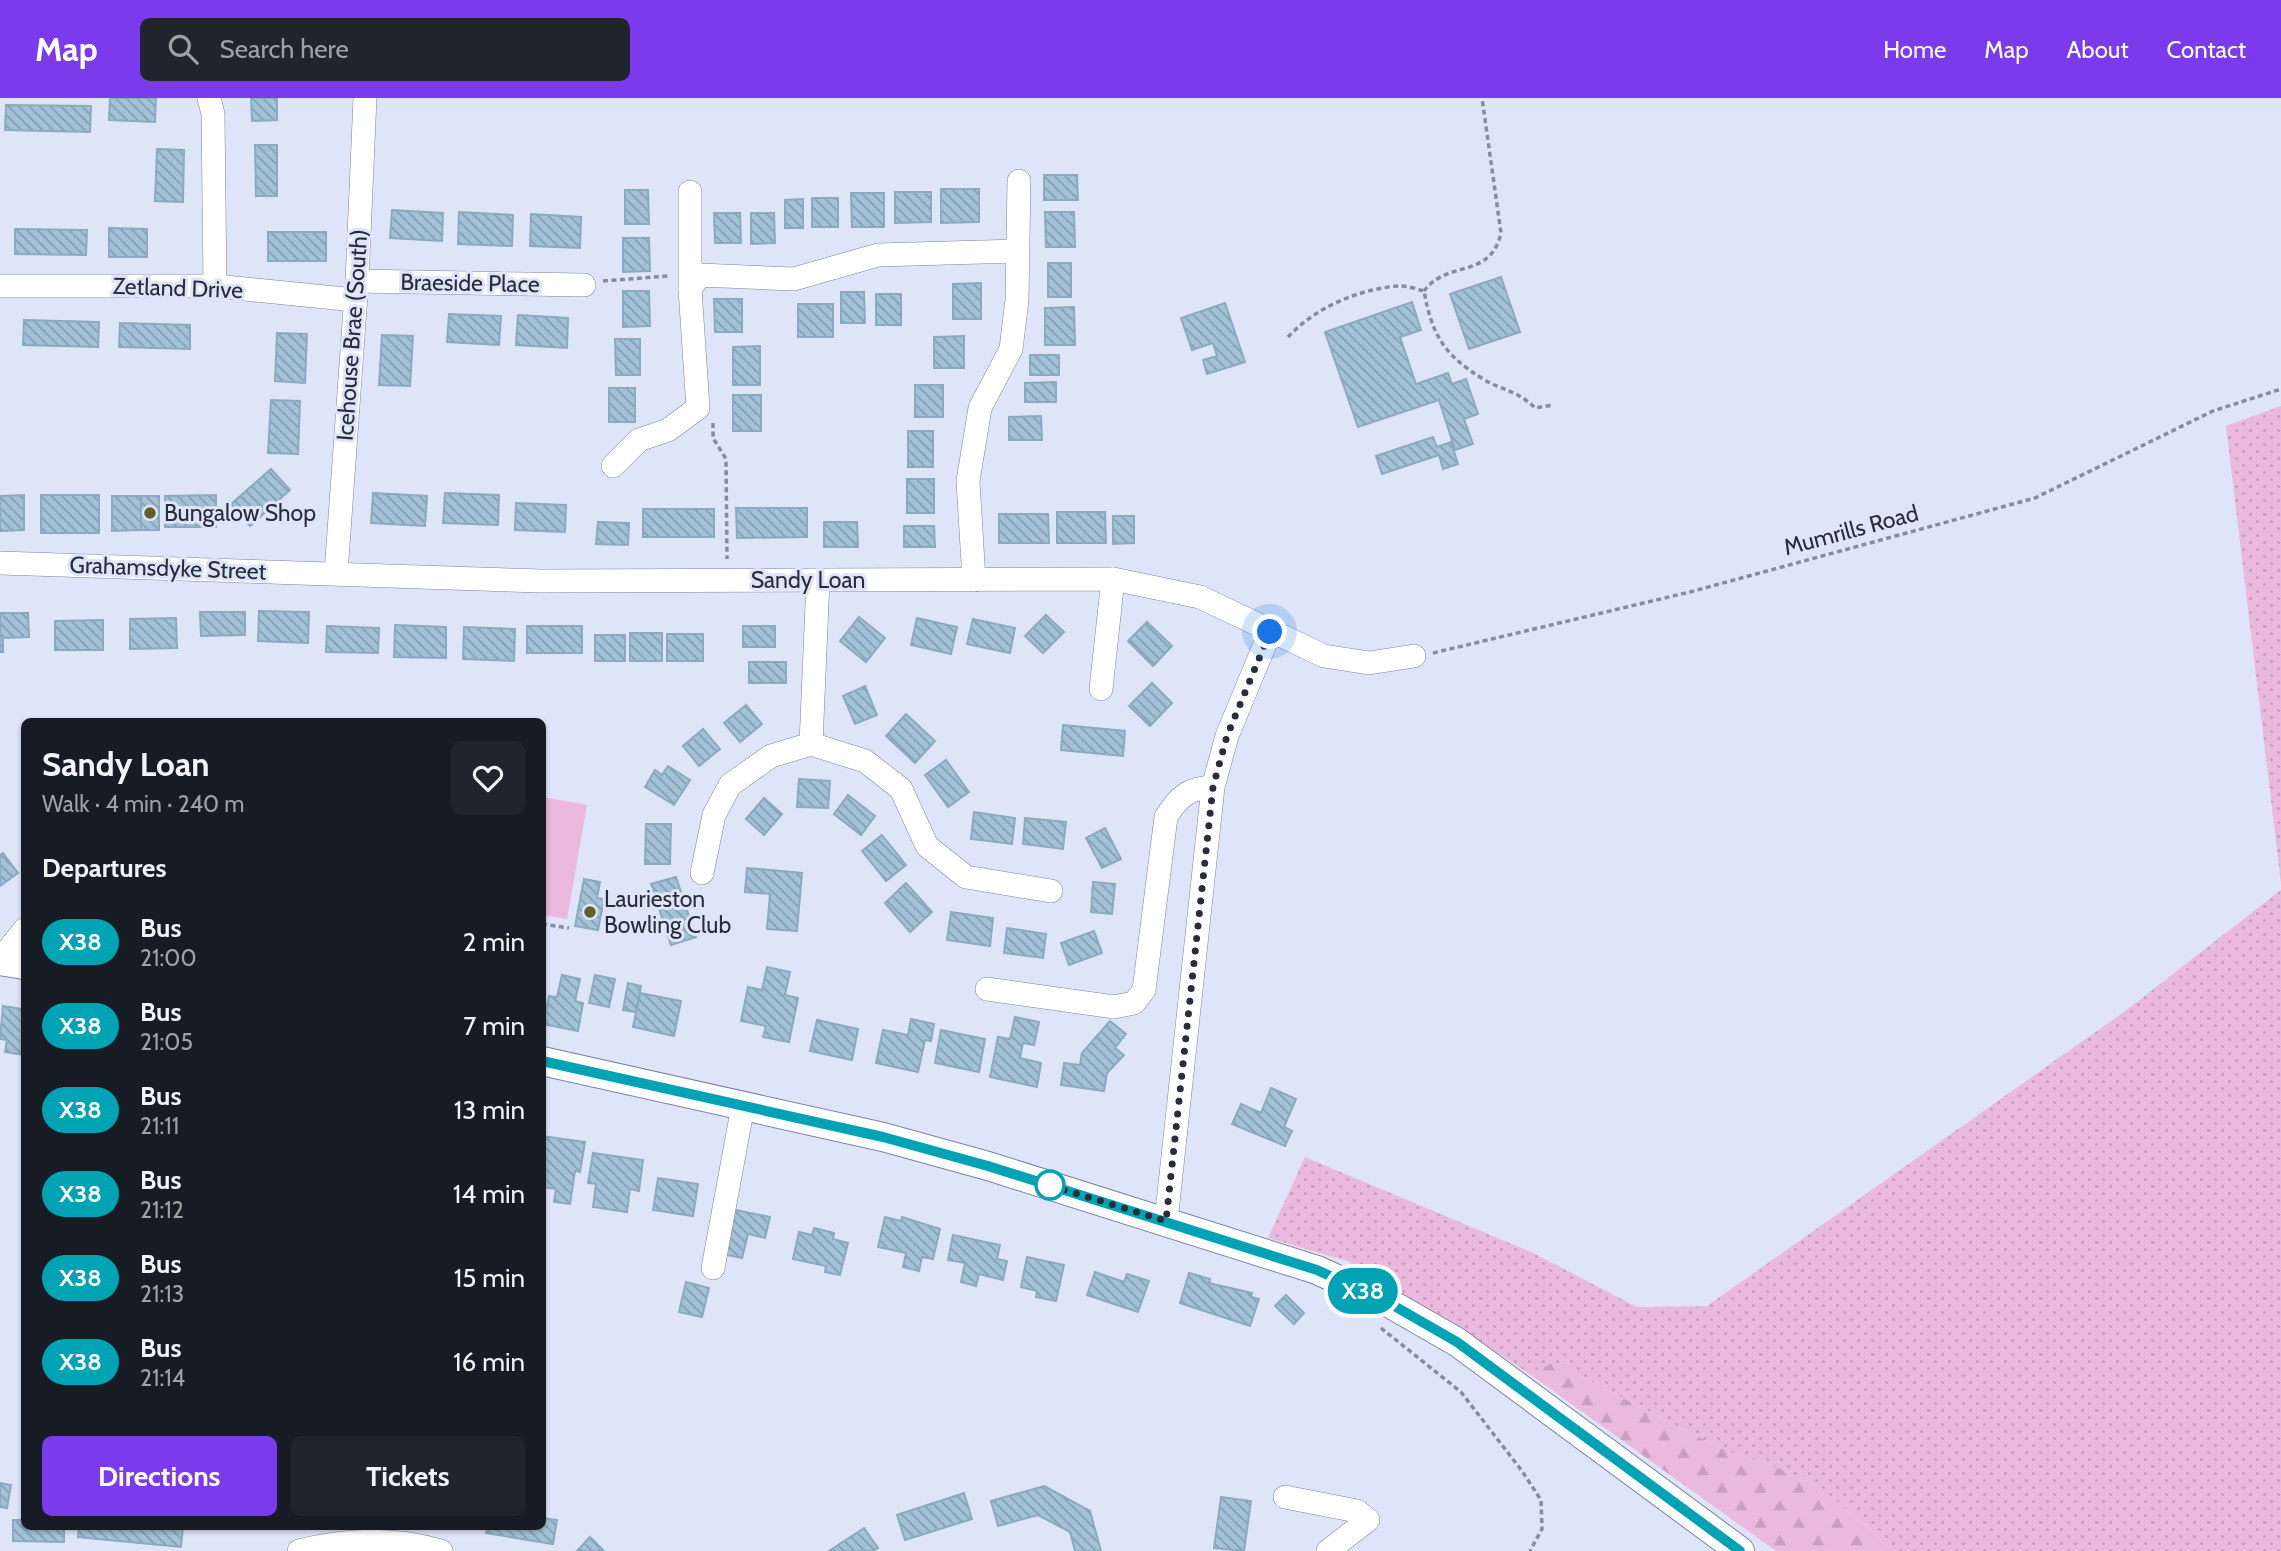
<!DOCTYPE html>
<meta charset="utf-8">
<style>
body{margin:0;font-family:Cabin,sans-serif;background:#20242c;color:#f1f3f6;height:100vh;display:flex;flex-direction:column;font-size:26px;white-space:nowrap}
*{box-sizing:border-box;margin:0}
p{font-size:23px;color:#9ea1a6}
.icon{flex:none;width:38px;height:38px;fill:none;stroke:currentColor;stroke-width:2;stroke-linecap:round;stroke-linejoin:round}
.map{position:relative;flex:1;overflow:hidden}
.panel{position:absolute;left:21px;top:620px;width:525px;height:812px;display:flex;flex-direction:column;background:#171b24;border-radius:10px;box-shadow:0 2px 5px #0004}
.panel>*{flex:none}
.badge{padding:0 14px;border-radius:23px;font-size:24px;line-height:46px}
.you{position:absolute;width:35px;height:35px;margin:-18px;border:5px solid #fff;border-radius:50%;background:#1a73e8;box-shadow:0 0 0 10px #1a73e833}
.map>.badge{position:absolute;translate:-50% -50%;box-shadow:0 0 0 4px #fff}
h2{padding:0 21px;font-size:26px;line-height:63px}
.round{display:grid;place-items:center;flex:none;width:74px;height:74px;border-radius:10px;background:#20242c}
.head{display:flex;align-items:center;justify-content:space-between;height:119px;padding:0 21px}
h1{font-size:33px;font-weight:700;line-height:52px}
.action{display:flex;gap:14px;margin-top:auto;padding:14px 21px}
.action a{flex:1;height:80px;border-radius:10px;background:#7c3aed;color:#fff;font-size:28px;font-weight:700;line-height:80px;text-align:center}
.action a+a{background:#20242c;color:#f1f3f6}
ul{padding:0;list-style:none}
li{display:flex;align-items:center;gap:21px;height:84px;padding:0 21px}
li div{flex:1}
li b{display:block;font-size:26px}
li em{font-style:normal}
li .badge{min-width:77px;font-weight:700;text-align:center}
header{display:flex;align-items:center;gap:42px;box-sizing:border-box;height:98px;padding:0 35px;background:#7c3aed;color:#fff}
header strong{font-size:33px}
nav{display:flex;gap:38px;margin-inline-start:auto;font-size:24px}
.search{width:490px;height:63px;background:#20242c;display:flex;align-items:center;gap:18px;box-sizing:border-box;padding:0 24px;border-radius:10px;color:#9ea1a6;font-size:26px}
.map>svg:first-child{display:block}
.grass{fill:url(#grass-dots)}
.forest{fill:url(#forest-firs)}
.pitch{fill:#ebb8de}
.building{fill:url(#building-back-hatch);stroke:#8baac0;stroke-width:2}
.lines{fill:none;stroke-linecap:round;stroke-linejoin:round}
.minor-casing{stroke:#7a83a1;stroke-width:24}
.major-casing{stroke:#7a83a1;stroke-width:30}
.path{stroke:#868c9c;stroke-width:3.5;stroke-dasharray:5 3.5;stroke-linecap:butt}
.minor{stroke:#fff;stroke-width:23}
.major{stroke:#fff;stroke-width:28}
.line-casing{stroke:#fff;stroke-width:16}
.line{stroke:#00a3b4;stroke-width:10}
.walk{stroke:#292d39;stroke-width:7;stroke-dasharray:0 12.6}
.poi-dot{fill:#5f602d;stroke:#dee5f9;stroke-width:2.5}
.stop-dot{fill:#fff;stroke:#00a3b4;stroke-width:3.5}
.labels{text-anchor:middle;stroke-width:6;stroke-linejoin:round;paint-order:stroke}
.street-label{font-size:23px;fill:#292d39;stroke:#dee5f9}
.poi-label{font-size:23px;fill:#292d39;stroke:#dee5f9;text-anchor:start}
</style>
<header>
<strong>Map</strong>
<div class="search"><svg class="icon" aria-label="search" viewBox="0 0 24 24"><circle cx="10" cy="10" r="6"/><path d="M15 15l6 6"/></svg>Search here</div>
<nav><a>Home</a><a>Map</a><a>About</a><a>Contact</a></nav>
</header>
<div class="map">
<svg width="2281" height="1453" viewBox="0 0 2281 1453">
<defs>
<pattern id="grass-dots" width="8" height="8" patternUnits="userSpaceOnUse" patternTransform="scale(1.75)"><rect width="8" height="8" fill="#ebb8de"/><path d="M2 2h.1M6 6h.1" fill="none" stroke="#ca9ebf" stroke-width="1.8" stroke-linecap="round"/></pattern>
<pattern id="forest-firs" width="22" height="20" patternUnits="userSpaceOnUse" patternTransform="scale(1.75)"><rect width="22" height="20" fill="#ebb8de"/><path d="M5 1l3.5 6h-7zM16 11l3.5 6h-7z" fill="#ca9ebf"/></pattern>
<pattern id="building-back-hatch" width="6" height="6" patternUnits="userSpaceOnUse" patternTransform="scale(1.75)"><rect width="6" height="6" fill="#a2c2d8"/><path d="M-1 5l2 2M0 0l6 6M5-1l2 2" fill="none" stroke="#849eb0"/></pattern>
</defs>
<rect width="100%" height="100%" fill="#dee5f9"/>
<!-- grass -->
<g class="grass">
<path d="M2281,308V785L2226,328Z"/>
<path d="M2281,792V1453H1891L1871,1432L1822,1391L1779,1370L1722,1351L1553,1264L1531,1277L1470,1236L1347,1163L1268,1140L1305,1059L1531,1154L1637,1209L1707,1208L2124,914Z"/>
</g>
<!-- forest -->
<path class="forest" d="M1553,1264L1722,1351L1779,1370L1822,1391L1871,1432L1891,1453H1776L1531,1277Z"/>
<!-- pitch -->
<path class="pitch" d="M543,699L587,707L567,821L543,817Z"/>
<!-- building -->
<g class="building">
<path d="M110,0H156L155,24L109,22Z"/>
<path d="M251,0H277V22L252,23Z"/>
<path d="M6,7L91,8L90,34L5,32Z"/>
<path d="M255,47H277V98H256Z"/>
<path d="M157,51L184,52L183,104L155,103Z"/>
<path d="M1044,77H1077L1078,102H1044Z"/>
<path d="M941,91H979V124L941,125Z"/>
<path d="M625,92H648L649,126H625Z"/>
<path d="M895,94H931V124L895,125Z"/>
<path d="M851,95H884V129H852Z"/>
<rect x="812" y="100" width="26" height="29"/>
<path d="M803,101V130H785V102Z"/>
<path d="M392,112L443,115L442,143L390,140Z"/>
<path d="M459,114L513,117L512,148L458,146Z"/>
<path d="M1045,114H1074L1075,149H1046Z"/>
<path d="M714,115H740L741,145H715Z"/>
<path d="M751,115H774L775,145L751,146Z"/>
<path d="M531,116L581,119L580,150L530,148Z"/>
<path d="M109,130L147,131V159H109Z"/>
<path d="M15,131L87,132L86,157L15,156Z"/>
<rect x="268" y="134" width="58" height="29"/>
<path d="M623,140H649L650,173L623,174Z"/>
<rect x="1048" y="165" width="23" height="34"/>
<path d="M1501,179L1520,234L1469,251L1450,196Z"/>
<path d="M981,185V221H953V186Z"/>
<path d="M623,193H649L650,228L623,229Z"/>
<path d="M841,194H864L865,225H841Z"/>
<rect x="876" y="196" width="25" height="31"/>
<path d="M714,201H742V234H715Z"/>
<path d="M1412,204L1421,232L1400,239L1416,286L1448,275L1452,286L1466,281L1478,316L1464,321L1473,346L1455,352L1439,302L1358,329L1325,234Z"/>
<path d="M1225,205L1245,264L1207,276L1203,262L1217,258L1213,245L1192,252L1181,220Z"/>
<rect x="798" y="206" width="35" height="33"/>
<path d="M1074,209L1075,247H1045V210Z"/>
<path d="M449,216L501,218L499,247L447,244Z"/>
<path d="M518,217L568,220L567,250L516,247Z"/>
<path d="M24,222L99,224L98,249L23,247Z"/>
<path d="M120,225L190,227V251L119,249Z"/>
<path d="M277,235L307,236L305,285L275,283Z"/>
<path d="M382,237L413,238L410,288L379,287Z"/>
<path d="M964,238V270H934V239Z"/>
<path d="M615,241H640V277H616Z"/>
<path d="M760,248V287H733V249Z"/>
<rect x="1030" y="257" width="29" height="20"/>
<path d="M1056,284V304H1025V285Z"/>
<rect x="915" y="287" width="28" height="32"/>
<rect x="609" y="290" width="26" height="34"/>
<rect x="733" y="297" width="28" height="36"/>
<path d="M271,302L300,303L298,356L268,355Z"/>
<path d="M1041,318L1042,342H1009V319Z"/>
<rect x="908" y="333" width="25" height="36"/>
<path d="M1433,339L1437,349L1451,344L1458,366L1443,371L1439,357L1382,376L1376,358Z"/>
<path d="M271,371L290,392L250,428L231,406Z"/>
<rect x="907" y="381" width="27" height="34"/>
<path d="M373,395L427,398L425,428L371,425Z"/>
<path d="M445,395L499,397L498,427L443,425Z"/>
<path d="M24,397V432L0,433V398Z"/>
<rect x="41" y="397" width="58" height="38"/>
<path d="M216,397V429H165V398Z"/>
<path d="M112,398H141V432L112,433Z"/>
<rect x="141" y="398" width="18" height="34"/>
<path d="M516,405L566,407L565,434L515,432Z"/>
<path d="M736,410H807V439L737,440Z"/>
<rect x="643" y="411" width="71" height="28"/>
<path d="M1057,414H1105L1106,445H1057Z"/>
<path d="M999,416H1048L1049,445H999Z"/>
<path d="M1113,418H1134V445L1113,446Z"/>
<path d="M598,424L629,425L628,447L596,446Z"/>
<path d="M824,424H857L858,449H824Z"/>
<path d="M904,428H934L935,449H904Z"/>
<path d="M259,513L309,514L308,545L258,543Z"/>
<path d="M200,514H245V537L201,538Z"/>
<path d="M0,515H28L29,539L3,540V554H0Z"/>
<path d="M1046,517L1064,534L1043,555L1025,538Z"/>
<path d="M859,519L885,540L866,564L840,543Z"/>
<path d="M176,520L177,550L130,551V521Z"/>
<path d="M917,520L957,529L951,556L911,547Z"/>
<path d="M973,521L1015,530L1010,555L967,546Z"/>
<path d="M103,522V552H55V523Z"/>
<path d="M1147,524L1172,548L1153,568L1128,543Z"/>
<path d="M395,527L446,529V560L394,559Z"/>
<path d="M327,528L379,530L378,555L326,554Z"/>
<rect x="527" y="528" width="55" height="27"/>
<rect x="743" y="528" width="32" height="21"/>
<path d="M464,529L515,531L514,563L463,561Z"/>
<rect x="630" y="535" width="32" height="28"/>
<rect x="667" y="536" width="36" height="27"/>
<rect x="595" y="537" width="30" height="26"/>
<rect x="749" y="564" width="37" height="21"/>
<path d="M1152,585L1172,605L1150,628L1129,608Z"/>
<path d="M865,588L877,617L855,626L843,598Z"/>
<path d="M746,607L762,626L740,644L724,625Z"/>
<path d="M906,616L935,643L915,665L886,638Z"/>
<path d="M1063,627L1125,633L1123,658L1061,652Z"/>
<path d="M703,631L720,651L699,668L683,648Z"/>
<path d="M946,662L969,694L948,709L925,677Z"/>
<path d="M668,668L690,682L674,707L645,689L655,672L662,677Z"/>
<path d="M799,681L830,683L828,710L797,709Z"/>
<path d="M848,697L875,718L861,737L834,716Z"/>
<path d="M764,700L782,716L764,737L746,721Z"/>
<path d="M974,714L1015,720L1012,746L971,741Z"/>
<path d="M1025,720L1066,724L1063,751L1023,746Z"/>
<path d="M646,726H671L670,766H645Z"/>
<path d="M1105,730L1121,761L1102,770L1086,740Z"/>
<path d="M882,737L906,767L886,783L862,753Z"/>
<path d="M3,755L18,775L0,788V757Z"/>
<path d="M747,770L802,775L797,833L767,831L770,796L745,794Z"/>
<path d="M676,779L696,839L671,847L651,786Z"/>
<path d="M584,781L600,784L597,800L604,801L598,832L575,828Z"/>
<path d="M1093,784L1115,786L1112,816L1091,814Z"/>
<path d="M906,785L932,814L910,834L885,805Z"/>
<path d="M951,814L993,820L990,848L947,842Z"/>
<path d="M1007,830L1046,836L1043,860L1004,855Z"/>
<path d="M1094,833L1102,855L1069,867L1061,845Z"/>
<path d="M767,869L790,874L785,897L798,900L789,944L763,939L766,928L741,923L748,889L762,892Z"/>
<path d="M562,877L580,881L575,903L583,905L578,933L543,926L549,898L557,899Z"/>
<path d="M595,877L615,881L609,909L589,905Z"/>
<path d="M628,885L641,888L636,914L623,912Z"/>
<path d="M640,895L681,903L674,938L633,929Z"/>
<path d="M3,908L23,911L24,957L5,954L7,942L0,941Z"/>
<path d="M1015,919L1039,924L1034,947L1023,945L1020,960L1041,965L1037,989L990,979L998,939L1010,941Z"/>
<path d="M911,921L934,926L931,943L925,942L918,974L876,965L883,932L908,937Z"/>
<path d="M817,922L858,931L852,962L810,953Z"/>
<path d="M1110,923L1126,936L1115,950L1124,957L1107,975L1104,993L1061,987L1064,965L1080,967L1082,955Z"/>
<path d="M941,932L985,941L979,974L935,965Z"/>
<path d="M1271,990L1296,1001L1284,1029L1292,1033L1285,1048L1232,1026L1241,1006L1261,1015Z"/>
<path d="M542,1038L585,1044L580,1074L575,1073L570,1106L554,1104L556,1091L542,1089Z"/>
<path d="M593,1055L643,1062L639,1093L630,1091L627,1114L593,1109L596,1086L588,1085Z"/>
<path d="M658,1080L698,1086L693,1118L653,1112Z"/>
<path d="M726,1110L770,1119L765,1140L748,1136L742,1160L722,1156Z"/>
<path d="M885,1119L901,1123L902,1119L940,1131L933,1161L922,1159L919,1173L903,1169L906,1155L878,1149Z"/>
<path d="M814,1130L834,1135L833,1141L848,1145L840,1177L825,1174L826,1168L793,1161L799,1134L812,1137Z"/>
<path d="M953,1137L1000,1147L997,1161L1007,1163L1003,1182L979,1176L976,1188L961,1184L965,1165L948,1162Z"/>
<path d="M1027,1159L1064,1167L1056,1203L1036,1199L1037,1193L1021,1189Z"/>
<path d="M1095,1174L1124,1184L1127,1176L1149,1183L1138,1214L1087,1197Z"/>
<path d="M1189,1175L1210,1181L1209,1185L1252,1195L1251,1199L1259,1201L1250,1228L1180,1205Z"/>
<path d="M686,1184L709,1190L702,1219L679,1214Z"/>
<path d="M1286,1197L1304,1215L1294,1226L1275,1208Z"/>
<path d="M0,1385L11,1387L7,1410L0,1409Z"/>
<path d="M1044,1388L1090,1413L1101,1453H1075L1070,1434L1038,1417L998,1428L991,1403Z"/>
<path d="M964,1395L972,1421L905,1442L897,1417Z"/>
<path d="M1221,1399L1251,1403L1244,1453L1214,1450Z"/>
<path d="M542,1420L557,1422L553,1446L486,1435L488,1428H542Z"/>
<path d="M13,1422H24V1428H64V1444L13,1443Z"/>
<path d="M79,1428H183L181,1449L78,1439Z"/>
<path d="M864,1430L878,1450L873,1453H829Z"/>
<path d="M590,1439L604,1453H577Z"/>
</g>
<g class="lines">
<!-- minor casing -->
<g class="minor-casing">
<g id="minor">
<path d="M209,0L213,16L215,188"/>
<path d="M690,94V191"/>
<path d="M357,183L584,187"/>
<path d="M0,188H215L355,202"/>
<path d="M613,368L639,342L668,332L698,310L690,191L700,177L794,181L878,157L1017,153"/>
<path d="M0,465L541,483L1113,481L1200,499L1324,558L1369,565L1414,558"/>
<path d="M336,475L357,183L365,0"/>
<path d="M974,482L968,383L980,310L1011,251L1017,202L1019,83"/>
<path d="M1101,591L1113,481"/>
<path d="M811,646L818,482"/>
<path d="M702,775L714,717L730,687L771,658L811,646L865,663L901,691L927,748L966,779L1051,793"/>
<path d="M0,862L24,832"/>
<path d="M987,891L1114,909L1134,905L1144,892L1166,719C1179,698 1189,690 1213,689"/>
<path d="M1166,1123L1213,689L1227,638L1270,534"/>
<path d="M713,1170L743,1008"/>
<path d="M1285,1399L1357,1413L1368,1422L1328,1453"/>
<path d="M299,1453C347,1441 392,1439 441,1453"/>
</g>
</g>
<!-- major casing -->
<g class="major-casing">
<g id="major">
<path d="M0,863L24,867"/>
<path d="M542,963L883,1039L988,1068L1317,1172L1389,1205L1457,1244L1740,1453"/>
</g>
</g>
<!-- path -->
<g class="path">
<path d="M603,183L668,178"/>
<path d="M1424,193C1448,161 1490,182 1501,135L1482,0"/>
<path d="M1288,239C1315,210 1356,192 1397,188C1406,187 1416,191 1424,193C1432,237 1444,257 1483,281C1503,293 1517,292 1535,310L1553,307"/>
<path d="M713,325V340L726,361L727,461"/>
<path d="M1433,555L1690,494L2035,400L2213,313L2281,291"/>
<path d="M542,826L569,830"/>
<path d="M1381,1230L1461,1294L1522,1373L1541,1402L1542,1431L1530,1453"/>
</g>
<!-- minor -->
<use href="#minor" class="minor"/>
<!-- major -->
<use href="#major" class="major"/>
</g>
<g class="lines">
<!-- line casing -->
<g class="line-casing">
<path id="line" d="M542,963L883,1039L988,1068L1317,1172L1389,1205L1457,1244L1740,1453"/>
</g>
<!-- line -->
<use href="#line" class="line"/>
<!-- walk -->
<path class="walk" d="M1050,1087L1039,1084L1166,1123L1213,689L1227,638L1270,534"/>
</g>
<!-- markers -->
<g class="poi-dot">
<circle cx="150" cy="415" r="7"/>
<circle cx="590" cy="814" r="7"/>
</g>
<circle class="stop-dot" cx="1050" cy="1087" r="14"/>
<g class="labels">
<!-- street labels -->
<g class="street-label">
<text transform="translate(470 185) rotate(1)" y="8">Braeside Place</text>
<text transform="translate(178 190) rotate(2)" y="8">Zetland Drive</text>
<text transform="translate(352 237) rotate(-86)" y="8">Icehouse Brae (South)</text>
<text transform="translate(1851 432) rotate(-15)" y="8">Mumrills Road</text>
<text transform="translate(168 470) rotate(2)" y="8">Grahamsdyke Street</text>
<text x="808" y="490">Sandy Loan</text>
</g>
<!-- poi labels -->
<g class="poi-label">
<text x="164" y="423">Bungalow Shop</text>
<text x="604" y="809">Laurieston<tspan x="604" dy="26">Bowling Club</tspan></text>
</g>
</g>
</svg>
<div class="you" style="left:1270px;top:534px"></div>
<b class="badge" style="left:1363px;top:1193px;background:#00a3b4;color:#fff">X38</b>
<section class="panel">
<div class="head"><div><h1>Sandy Loan</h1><p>Walk · 4 min · 240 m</p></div><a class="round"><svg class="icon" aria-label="heart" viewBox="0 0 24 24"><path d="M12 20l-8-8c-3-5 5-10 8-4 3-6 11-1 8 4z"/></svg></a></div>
<h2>Departures</h2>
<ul>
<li><span class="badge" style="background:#00a3b4;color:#fff">X38</span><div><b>Bus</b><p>21:00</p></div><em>2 min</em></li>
<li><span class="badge" style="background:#00a3b4;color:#fff">X38</span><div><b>Bus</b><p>21:05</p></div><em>7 min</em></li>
<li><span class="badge" style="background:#00a3b4;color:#fff">X38</span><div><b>Bus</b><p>21:11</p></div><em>13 min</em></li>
<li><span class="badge" style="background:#00a3b4;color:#fff">X38</span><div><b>Bus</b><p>21:12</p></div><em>14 min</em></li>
<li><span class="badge" style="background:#00a3b4;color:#fff">X38</span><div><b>Bus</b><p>21:13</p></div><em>15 min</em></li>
<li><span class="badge" style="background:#00a3b4;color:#fff">X38</span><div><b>Bus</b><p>21:14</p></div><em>16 min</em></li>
</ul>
<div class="action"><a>Directions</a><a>Tickets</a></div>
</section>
</div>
